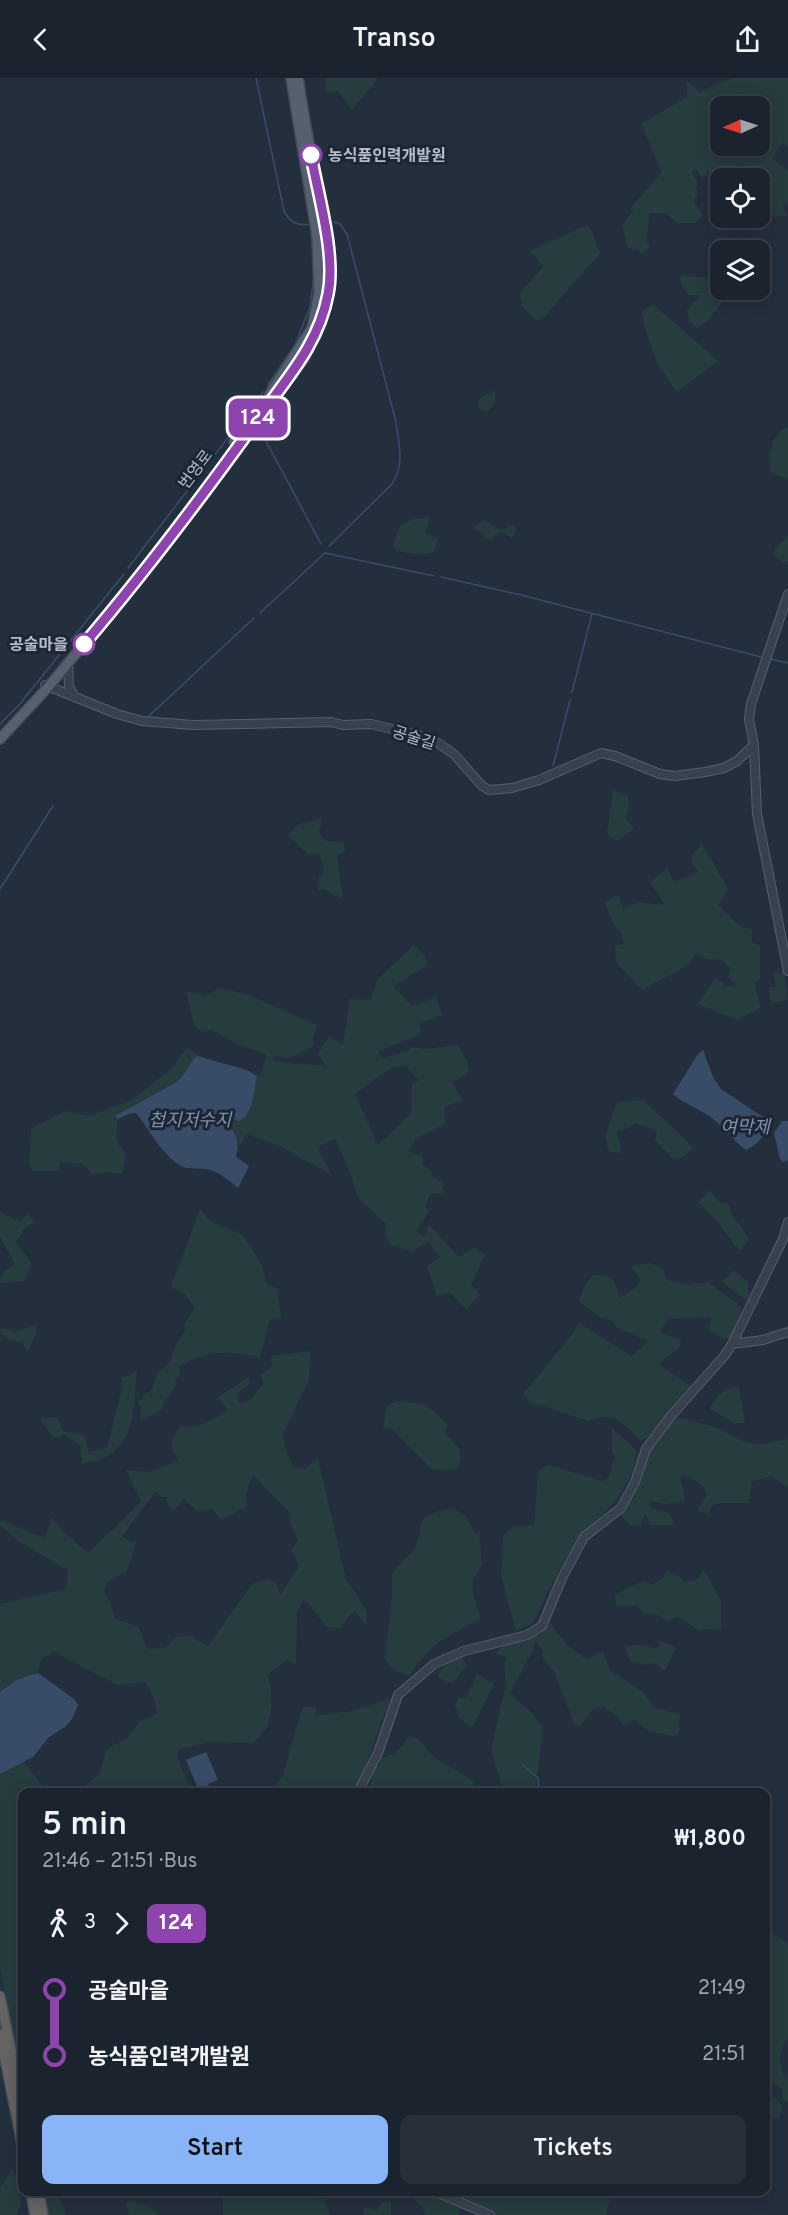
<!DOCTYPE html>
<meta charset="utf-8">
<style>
body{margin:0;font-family:Overpass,"Noto Sans KR",sans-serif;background:#282f3a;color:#f1f3f6;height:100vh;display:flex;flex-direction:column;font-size:22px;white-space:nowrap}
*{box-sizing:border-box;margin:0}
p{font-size:20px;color:#a0a4aa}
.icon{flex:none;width:33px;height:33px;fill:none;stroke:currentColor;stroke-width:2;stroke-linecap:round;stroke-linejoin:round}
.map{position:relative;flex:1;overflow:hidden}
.details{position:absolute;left:18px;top:1710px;width:752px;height:408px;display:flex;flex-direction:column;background:#1b232e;border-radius:12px;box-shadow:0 3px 15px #0003,0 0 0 2px #39404a}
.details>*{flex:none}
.badge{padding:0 12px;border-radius:9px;font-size:21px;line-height:39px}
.needle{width:39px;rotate:267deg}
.buttons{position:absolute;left:710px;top:18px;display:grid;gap:12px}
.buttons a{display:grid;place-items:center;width:60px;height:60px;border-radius:12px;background:#1b232e;box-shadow:0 3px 15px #0003,0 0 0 2px #39404a;font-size:30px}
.map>.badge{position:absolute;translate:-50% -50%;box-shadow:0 0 0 3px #fff}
.legs{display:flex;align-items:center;gap:9px;height:66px;padding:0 24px;font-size:20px}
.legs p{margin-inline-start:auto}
.overview{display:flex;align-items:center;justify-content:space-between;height:102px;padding:0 24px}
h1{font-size:33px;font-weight:600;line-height:45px}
.primary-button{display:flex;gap:12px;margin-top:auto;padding:12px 24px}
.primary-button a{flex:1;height:69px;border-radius:12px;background:#8ab4f8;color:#111;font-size:24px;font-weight:600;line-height:69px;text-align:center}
.primary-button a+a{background:#282f3a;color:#f1f3f6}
ul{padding:0 24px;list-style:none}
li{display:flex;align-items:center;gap:21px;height:66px;font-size:22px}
li i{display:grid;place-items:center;width:9px;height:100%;margin:0 8px;background:currentColor}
li i::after{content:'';width:15px;height:15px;margin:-8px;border:4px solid;border-radius:50%;background:#1b232e}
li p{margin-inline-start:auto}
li:first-child i{background:linear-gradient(#0000 50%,currentColor 0)}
li:last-child i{background:linear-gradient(currentColor 50%,#0000 0)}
header{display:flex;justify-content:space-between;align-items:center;height:78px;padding:0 24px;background:#1b232e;font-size:27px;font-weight:600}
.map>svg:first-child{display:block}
.green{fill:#263c3f;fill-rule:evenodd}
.water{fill:#394c67}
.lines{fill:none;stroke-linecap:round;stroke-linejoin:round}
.stream{stroke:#394c67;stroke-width:1.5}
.tertiary-casing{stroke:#565f6c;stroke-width:10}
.primary-casing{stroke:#414a57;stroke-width:12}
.trunk-casing{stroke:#434c59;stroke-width:12}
.tertiary{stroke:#38414e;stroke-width:8}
.primary{stroke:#56606e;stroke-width:9}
.trunk{stroke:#656462;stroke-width:9}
.line-1-casing{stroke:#fff;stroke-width:14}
.line-1{stroke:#8e44ad;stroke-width:9}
.stop-1-dot{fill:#fff;stroke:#8e44ad;stroke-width:3}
.labels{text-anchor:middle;stroke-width:6;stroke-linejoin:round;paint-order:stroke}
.stop-label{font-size:16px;font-weight:bold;fill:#b4bcc9;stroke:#1d2633;text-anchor:start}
.street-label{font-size:16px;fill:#b4bcc9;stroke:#1d2633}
.water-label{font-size:18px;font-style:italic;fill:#7c92b1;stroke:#1d2633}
</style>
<header><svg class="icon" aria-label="back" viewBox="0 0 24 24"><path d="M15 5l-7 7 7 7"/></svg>Transo<svg class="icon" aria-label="share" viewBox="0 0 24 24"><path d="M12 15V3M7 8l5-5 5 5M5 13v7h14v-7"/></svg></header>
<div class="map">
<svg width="788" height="2137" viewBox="0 0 788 2137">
<rect width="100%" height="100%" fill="#242f3e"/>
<!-- green -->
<g class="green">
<path d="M325,0H378L352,32L338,13L326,15Z"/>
<path d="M733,0H788V69L783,65L772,80L788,93V126L783,125L786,138L764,137L771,124L767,113L761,112L759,100H755L742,85L739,99L726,100V88L701,100L697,91L691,92L698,106L696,110L698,115L694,123L703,138L696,145H677L666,135H649L647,164L650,169L641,176L638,172L628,170L622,148L634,132L630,131L662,94L641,46L687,19L686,2L699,14ZM759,28V68H720V28Z"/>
<path d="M587,147C598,158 592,166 601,175L565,214L546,238L537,243L522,228L520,215L543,188L530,173Z"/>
<path d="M680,198L720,200V212H731L706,245L697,250L689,243L687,232L701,217H689L682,209Z"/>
<path d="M653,226L718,283L677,314C658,289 647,265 642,234Z"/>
<path d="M495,312C497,322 493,327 487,334L477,329L479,321Z"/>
<path d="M788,348V402L771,394C767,376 771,358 788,348Z"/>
<path d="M427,438L430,439L425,454L438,461L434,474C420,478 410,476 396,472L393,467L400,447L416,440L422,441Z"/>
<path d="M484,442L500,452H505L507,447L515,448L516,453L512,460L503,454L496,456L491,462L483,460L485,456L472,450Z"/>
<path d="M788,458V483L783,485L773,477L775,471Z"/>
<path d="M613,712L628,717L629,731L625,739L634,751L617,763L607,755Z"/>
<path d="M322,741L319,755L326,763L344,764L345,774L337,778L343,821L323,811L318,813L319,798H323L324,790L319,776H308L288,757L299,746Z"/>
<path d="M702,765L728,812L718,827L739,847L752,852V865L760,867V901L754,905L761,930L737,942L698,926L715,900L722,904L724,909L735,907L728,898L731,891L722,882L707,881L696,875L688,887L642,912L616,884L615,868L624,866L621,854L614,848L604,824L618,817L624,831L637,824L665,827L650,804L667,790L674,804L698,794L690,780Z"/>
<path d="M414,867L424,877L428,887L393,908L412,928L436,919L442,937L419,946L421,956L379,973V977L384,980L408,973L411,969L426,971L457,967L467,983L469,994L452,1004L462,1022L444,1030L445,1046L416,1061L409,1074L422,1078V1086L432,1094V1098L445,1106L442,1108L444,1116L430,1115L425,1130L429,1132L417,1154L424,1158L429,1146L458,1179L474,1170L485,1177L471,1207L480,1217L467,1231L449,1214L437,1218L427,1188L440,1179L428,1163L412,1174L391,1167L386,1157V1146L359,1121L347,1087L335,1061L317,1070L332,1097L280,1068L247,1056L239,1069L234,1052L228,1045L253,1019L257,998L262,996L266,977L233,964L212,952L202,954L194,947L186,913L204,918L222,910L250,918L317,947L313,960L314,968L290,980L275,978L273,983L326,988L318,975L329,959L343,966L350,921L371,922L377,902ZM398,988H408V991L419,1002L412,1005L411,1035L378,1067L355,1016L386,993Z"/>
<path d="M784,894L788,922L771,925L769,909H776L773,895Z"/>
<path d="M188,970L200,978C190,980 189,992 182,999C173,1010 130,1033 116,1037V1040L118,1041C116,1054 114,1066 126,1074L122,1096L105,1094L93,1097L83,1086L59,1084L60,1093H32L29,1086L31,1050L65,1033L89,1038L130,1023L170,992L185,972Z"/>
<path d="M643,1022L694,1070L681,1080L673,1081L655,1063L657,1052L635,1045L629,1050L617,1053L622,1075L609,1074L605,1058L617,1024Z"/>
<path d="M710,1112L720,1124L729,1127L732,1137L749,1160L742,1172L735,1168L719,1145L698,1124Z"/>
<path d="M200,1130L210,1143L243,1157L262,1187L267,1208L277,1210L281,1239L270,1242L260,1279C226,1273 209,1271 179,1289L180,1298L176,1301C176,1314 163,1320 162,1332L140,1343L141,1329L138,1326L139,1323L142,1322L145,1315L151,1313L158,1294L169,1285L177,1265L185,1254L184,1246L195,1230L184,1215L170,1209L177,1194Z"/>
<path d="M0,1134L21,1144L27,1136L35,1144L25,1150L16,1164L31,1185L25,1203L0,1205C0,1194 7,1192 15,1186L0,1159Z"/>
<path d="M650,1185L663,1191L667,1202L688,1207L708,1204L742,1229L737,1245L730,1260H723L708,1253L712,1241L708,1239L668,1241L660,1254L681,1262L679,1270L658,1286L691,1308L647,1360L641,1363C624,1346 614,1332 589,1343L530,1324L523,1316L562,1269L580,1245L631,1278L649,1263L617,1250L613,1243L601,1240L579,1223L583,1211L593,1197L612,1199L620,1220L635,1210L641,1202L631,1188Z"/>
<path d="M734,1192L748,1204L749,1220L744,1221L722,1204Z"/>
<path d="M37,1247L38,1250L28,1275L22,1265L10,1262L0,1255V1251L5,1250L15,1254L31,1248Z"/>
<path d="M310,1273L309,1301L282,1358L292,1387L304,1391L318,1381L346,1501L366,1532L367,1548L354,1532L341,1550L327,1549L304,1520L297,1533L296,1586L287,1582L273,1592L267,1599C274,1610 272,1636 267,1648C264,1654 258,1660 254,1665L209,1664L178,1672C177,1688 188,1700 191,1714H79L100,1695L106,1672L128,1659L140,1643L157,1636L154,1620L146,1604L118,1607L54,1574L41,1581L38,1595L16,1602L0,1614V1526L66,1511L68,1492L21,1465L0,1447V1442L45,1460L52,1439L61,1451L88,1475L141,1424L126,1392L150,1394L179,1382C167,1371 171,1359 182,1348C198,1353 214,1339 228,1333L218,1319L249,1299L250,1305L236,1317L240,1326L251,1321L263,1307L261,1297L272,1288L271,1278ZM253,1397L291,1436L290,1445L298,1463L291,1471L299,1488L280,1517L276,1504L267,1501L252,1506L208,1568L190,1558L176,1559L165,1570L147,1571L139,1549L115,1541L111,1524L104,1514L107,1504L126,1494L137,1463L131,1464L122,1458L155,1414L162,1419H168L166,1424L174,1432L184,1421L198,1434L212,1431L221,1442L246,1429V1415Z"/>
<path d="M137,1293C133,1333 136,1380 82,1385L80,1367L63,1356L59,1360L53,1359L41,1343V1340L58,1339L62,1353L85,1357L88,1374L107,1370L122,1310V1300Z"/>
<path d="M739,1309L745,1345H734L710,1331C716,1316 723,1311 739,1309Z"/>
<path d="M397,1323C424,1325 430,1326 447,1347L445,1355C457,1369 466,1373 457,1391L437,1392L429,1389L392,1351L383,1350L387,1328Z"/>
<path d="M677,1339L712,1348L748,1365L764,1366L788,1361V1409L771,1398L752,1404L749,1425H721L712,1427L708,1437L697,1432L707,1417C703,1405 692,1399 680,1398L685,1423L665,1426L650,1423L649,1429L669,1435L676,1447H652L645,1436L640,1447L631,1448L620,1436L631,1420L647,1378L671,1343Z"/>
<path d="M612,1350L636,1372C635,1416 593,1441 571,1474C555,1496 544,1523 532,1547L516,1552L501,1498L503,1459L512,1448H534L538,1393L549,1387L603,1403L608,1400L615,1378L612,1375Z"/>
<path d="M452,1430L467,1439L475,1455L479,1454L482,1487L472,1502L473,1514L481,1541C447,1557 430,1566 409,1598L393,1592L385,1579L392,1519V1495L416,1469L422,1442L436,1434Z"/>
<path d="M703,1492L721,1522V1551L699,1552L678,1539L670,1543L656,1536H645L637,1528H616L615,1517L643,1503L653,1506L664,1500L667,1493L680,1499L684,1505L697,1501Z"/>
<path d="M550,1545L567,1567L586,1581L603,1573L610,1593L644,1614L653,1629L680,1636L679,1655L674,1658C660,1655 643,1654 636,1641L623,1647L617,1638L603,1629L593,1631L579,1649L574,1646L555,1595L543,1581V1573L535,1562L534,1570L511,1614L516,1622L532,1635L543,1650L538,1692L534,1714H504L491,1672L506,1606L504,1587L507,1579L495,1575L507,1565L535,1555L539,1557Z"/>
<path d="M661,1563L676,1570L665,1593L654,1585L643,1587L638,1584L631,1585L625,1569C638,1564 645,1568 657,1571Z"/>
<path d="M461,1578L467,1587L454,1604H445L437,1598L446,1585Z"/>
<path d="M477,1596L494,1606L472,1650L459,1639L455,1627L458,1620H466Z"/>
<path d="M391,1620L365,1690L380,1688V1681L396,1675L409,1658L418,1661L434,1679L475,1704L472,1714H364L372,1703L365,1691L355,1714H271L282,1699L303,1628L317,1630L314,1638L352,1633Z"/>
<path d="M24,1684L47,1714H22V2000L0,1889V1696Z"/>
<path d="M765,1852L786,1864L788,1869V1958L780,1977L782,1994L786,2002L788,1998V2025L783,2021L781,2010L765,2000Z"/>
<path d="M765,2018L776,2020L782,2028L779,2040L773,2042L765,2024Z"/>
<path d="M12,2090L15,2095L21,2126L17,2137H0V2110Z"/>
<path d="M44,2114H56L66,2137H48Z"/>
<path d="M223,2114H292L293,2119L324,2121L330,2137H223Z"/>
<path d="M416,2114H427L463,2129L458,2134L460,2137H425L424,2132L414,2121Z"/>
<path d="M449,2114H608L609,2124L606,2137H499Z"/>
<path d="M130,2123L149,2128L159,2137H129L126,2126Z"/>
<path d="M385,2123L391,2124V2137H364L363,2132L367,2129L377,2132L382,2124Z"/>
</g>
<!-- water -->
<g class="water">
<path d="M703,972L713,999L721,1011L763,1039C769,1056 761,1064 746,1072C732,1062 724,1049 711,1039C699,1031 684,1026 673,1016L698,976Z"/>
<path d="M197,978L247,992L257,998C254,1012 253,1039 238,1043L232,1040L228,1045C236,1056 240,1064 236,1079L249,1088L238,1110C227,1101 219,1093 205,1091C196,1090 186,1092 178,1086C160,1074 149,1051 136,1035L128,1036L118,1041L115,1038L177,1004C186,997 189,984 197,978Z"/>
<path d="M782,1043H788V1082L783,1084L780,1081L774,1055Z"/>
<path d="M38,1595L74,1621L78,1627L72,1641L65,1649L48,1660L33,1679L0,1696V1614L16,1602Z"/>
<path d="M206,1674L218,1702L208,1706L209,1709L199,1713L186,1682Z"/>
</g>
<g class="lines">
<!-- stream -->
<g class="stream">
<path d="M256,0L284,133C291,145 297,148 311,146"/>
<path d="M311,154L314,186"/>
<path d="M268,307L295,267L310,229L314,197"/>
<path d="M259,350L321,466"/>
<path d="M329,468L392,406C405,385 399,368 396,344L347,156L340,146L334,144"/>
<path d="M128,490L263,314"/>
<path d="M441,499L521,517L761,579"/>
<path d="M260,535L325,475L434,498"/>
<path d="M770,581L788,585"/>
<path d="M572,614L592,536"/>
<path d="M149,638L254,540"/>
<path d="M0,646L19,627L124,496"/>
<path d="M553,688L570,622"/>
<path d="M0,811L53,728"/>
<path d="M523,1687L538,1700L539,1714"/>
</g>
<!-- tertiary casing -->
<g class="tertiary-casing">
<g id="tertiary">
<path d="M788,516L751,626L749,641L754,667L757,736L788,893"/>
<path d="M68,584L69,608L74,618"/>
<path d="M45,607L117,636L142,643L193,647L331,644L343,647L371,646L422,658L438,665L455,677L482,708L489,712L512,710L539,702L601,675L615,678L660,696L675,698L705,694L724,690L737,683L754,667"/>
<path d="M732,1266L763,1262L788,1254"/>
<path d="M358,1714L378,1675L398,1617L434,1586L464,1573L527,1557L542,1548L562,1500L584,1459L621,1430L635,1404L646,1371L670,1339L725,1277L732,1266L783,1161L788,1144"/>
<path d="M436,2114L490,2137"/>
</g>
</g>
<!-- primary casing -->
<g class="primary-casing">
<g id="primary">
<path d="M270,316L312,250L319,216L317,158L291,0"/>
<path d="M234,364L255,336"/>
<path d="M0,661L49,608L137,502L303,282C314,260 326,238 329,213C333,174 322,134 315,95C308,64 303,32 298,0"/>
</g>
</g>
<!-- trunk casing -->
<g class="trunk-casing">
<g id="trunk">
<path d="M0,1918L22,2026"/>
<path d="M0,1956L22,2066"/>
<path d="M31,2114L35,2137"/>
<path d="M39,2114L43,2137"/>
</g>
</g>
<!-- tertiary -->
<use href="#tertiary" class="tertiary"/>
<!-- primary -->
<use href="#primary" class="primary"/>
<!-- trunk -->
<use href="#trunk" class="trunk"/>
</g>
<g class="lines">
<!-- line-1 casing -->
<g class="line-1-casing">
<path id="line-1" d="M84,566C146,493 204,416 260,338C288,299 319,265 328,216C336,176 318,117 311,77"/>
</g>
<!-- line-1 -->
<use href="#line-1" class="line-1"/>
</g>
<!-- markers -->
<g class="stop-1-dot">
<circle cx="311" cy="77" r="10"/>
<circle cx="84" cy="566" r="10"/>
</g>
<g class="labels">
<!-- stop labels -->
<g class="stop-label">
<text x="328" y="83">농식품인력개발원</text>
<text x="68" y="572" text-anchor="end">공술마을</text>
</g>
<!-- street labels -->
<g class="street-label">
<text transform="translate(195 391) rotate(-53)" y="6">번영로</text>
<text transform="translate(414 659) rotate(18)" y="6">공술길</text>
</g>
<!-- water labels -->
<g class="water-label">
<text x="190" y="1048">첩지저수지</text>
<text x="745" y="1055">여막제</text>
</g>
</g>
</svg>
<div class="buttons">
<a><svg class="needle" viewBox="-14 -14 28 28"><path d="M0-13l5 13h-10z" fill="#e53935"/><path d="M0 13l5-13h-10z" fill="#a0a4aa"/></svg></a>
<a><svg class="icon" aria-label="locate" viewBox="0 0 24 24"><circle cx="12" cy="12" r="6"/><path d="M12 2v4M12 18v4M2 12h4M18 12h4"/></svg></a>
<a><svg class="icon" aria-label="layers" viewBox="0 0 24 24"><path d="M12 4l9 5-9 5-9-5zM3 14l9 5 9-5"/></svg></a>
</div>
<b class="badge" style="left:258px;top:340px;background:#8e44ad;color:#fff">124</b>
<section class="details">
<div class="overview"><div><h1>5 min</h1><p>21:46 – 21:51 · Bus</p></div><b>₩1,800</b></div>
<div class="legs"><svg class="icon" aria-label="walk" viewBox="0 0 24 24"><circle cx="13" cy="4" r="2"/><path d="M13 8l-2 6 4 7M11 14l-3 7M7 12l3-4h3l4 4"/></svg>3<svg class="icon" aria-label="forward" viewBox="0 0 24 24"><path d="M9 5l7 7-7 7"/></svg><b class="badge" style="background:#8e44ad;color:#fff">124</b></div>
<ul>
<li><i style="color:#8e44ad"></i><b>공술마을</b><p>21:49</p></li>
<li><i style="color:#8e44ad"></i><b>농식품인력개발원</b><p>21:51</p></li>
</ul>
<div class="primary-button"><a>Start</a><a>Tickets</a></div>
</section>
</div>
